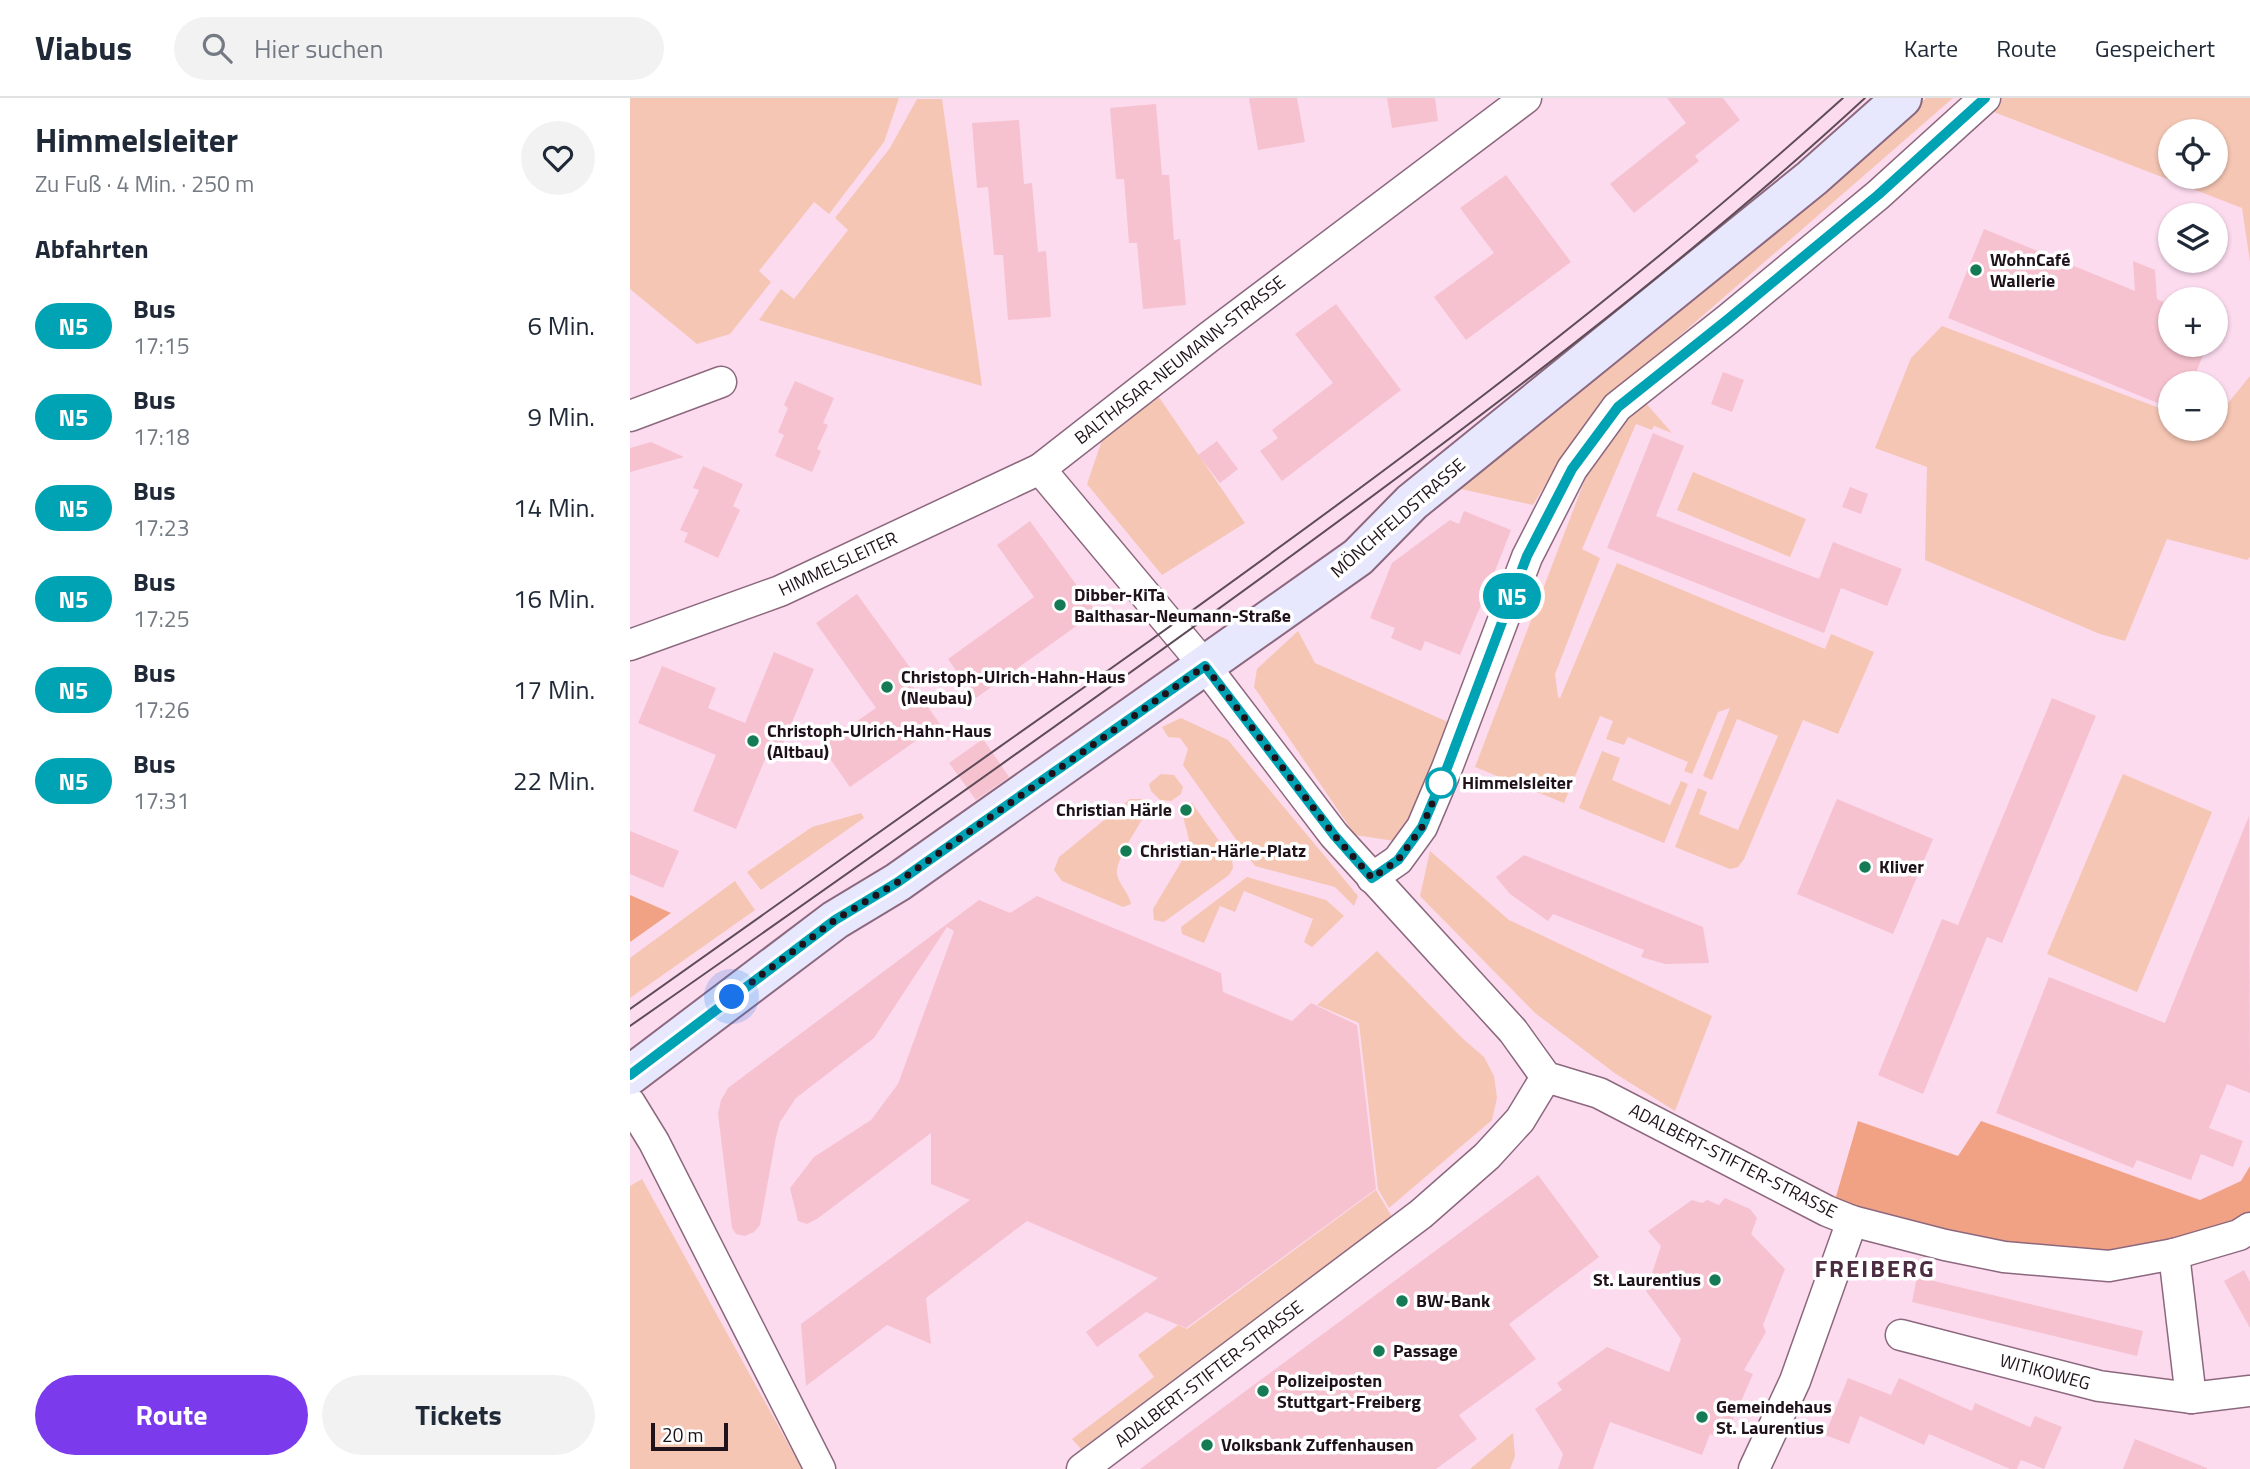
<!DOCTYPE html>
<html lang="de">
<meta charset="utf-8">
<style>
body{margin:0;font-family:"Titillium Web",sans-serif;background:#f2f2f3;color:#1f2937;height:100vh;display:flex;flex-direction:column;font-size:26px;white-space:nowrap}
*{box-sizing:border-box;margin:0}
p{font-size:23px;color:#747a83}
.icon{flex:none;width:38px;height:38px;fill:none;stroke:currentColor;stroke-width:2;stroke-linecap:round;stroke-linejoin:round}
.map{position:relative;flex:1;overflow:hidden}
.panel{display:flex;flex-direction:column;background:#fff;width:630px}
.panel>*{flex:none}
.badge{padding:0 14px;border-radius:23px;font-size:24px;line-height:46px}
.controls{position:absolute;left:1528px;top:21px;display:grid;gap:14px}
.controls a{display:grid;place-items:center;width:70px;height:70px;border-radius:50%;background:#fff;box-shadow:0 2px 5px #0004;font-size:35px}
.scale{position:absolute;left:21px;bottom:18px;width:77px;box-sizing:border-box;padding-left:7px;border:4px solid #1f121a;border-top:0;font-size:19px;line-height:24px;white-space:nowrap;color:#1f121a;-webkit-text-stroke:5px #fff;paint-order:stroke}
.you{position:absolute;width:35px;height:35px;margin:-18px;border:5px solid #fff;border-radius:50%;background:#1a73e8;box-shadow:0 0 0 10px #1a73e833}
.map>.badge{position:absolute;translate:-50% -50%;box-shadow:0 0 0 4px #fff}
h2{padding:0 35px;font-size:26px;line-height:63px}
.round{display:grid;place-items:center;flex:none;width:74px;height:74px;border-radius:37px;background:#f2f2f3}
.summary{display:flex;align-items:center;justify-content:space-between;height:119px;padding:0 35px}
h1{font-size:33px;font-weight:700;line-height:52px}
.button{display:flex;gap:14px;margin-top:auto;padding:14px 35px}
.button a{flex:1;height:80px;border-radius:42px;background:#7c3aed;color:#fff;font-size:28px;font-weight:700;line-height:80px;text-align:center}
.button a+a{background:#f2f2f3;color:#1f2937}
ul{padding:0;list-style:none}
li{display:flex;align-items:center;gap:21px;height:91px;padding:0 35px}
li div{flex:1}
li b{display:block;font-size:26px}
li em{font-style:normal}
li .badge{min-width:77px;font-weight:700;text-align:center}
header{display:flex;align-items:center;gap:42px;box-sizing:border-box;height:98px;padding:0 35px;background:#fff;border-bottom:2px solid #e0e1e3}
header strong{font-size:33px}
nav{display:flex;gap:38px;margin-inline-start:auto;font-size:24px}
.search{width:490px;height:63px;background:#f2f2f3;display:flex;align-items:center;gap:18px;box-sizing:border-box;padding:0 24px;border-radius:38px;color:#747a83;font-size:26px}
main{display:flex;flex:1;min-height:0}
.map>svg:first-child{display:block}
.green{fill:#f6c6b4;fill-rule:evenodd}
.forest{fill:#f1a284}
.building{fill:#f6c2cf}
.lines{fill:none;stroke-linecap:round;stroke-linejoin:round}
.minor-casing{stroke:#8c687e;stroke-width:33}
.secondary-casing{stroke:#8c687e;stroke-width:42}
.minor{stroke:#fff;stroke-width:30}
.secondary{stroke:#e7e8fd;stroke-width:38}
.tram{stroke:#5f4c58;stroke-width:2}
.line-casing{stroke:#fff;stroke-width:16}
.line{stroke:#00a3b4;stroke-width:10}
.walk{stroke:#1f121a;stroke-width:7;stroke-dasharray:0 12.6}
.poi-dot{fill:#157b54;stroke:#fff;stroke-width:2.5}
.stop-dot{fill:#fff;stroke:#00a3b4;stroke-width:3.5}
.labels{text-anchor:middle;stroke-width:7;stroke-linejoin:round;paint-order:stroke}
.poi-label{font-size:18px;font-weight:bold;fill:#1f121a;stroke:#fff;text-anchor:start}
.street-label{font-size:18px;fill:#1f121a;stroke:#fff}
.stop-label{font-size:18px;font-weight:bold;fill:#1f121a;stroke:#fff;text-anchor:start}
.district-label{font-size:24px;font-weight:bold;letter-spacing:2px;fill:#4b2c40;stroke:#fff}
</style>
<header>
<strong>Viabus</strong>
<div class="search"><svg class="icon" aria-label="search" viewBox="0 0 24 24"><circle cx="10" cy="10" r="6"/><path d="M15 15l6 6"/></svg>Hier suchen</div>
<nav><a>Karte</a><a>Route</a><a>Gespeichert</a></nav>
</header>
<main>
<section class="panel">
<div class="summary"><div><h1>Himmelsleiter</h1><p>Zu Fuß · 4 Min. · 250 m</p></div><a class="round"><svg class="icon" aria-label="heart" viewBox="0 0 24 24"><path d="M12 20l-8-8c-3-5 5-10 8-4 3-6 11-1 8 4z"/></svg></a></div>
<h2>Abfahrten</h2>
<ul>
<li><span class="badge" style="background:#00a3b4;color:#fff">N5</span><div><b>Bus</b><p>17:15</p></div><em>6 Min.</em></li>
<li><span class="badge" style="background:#00a3b4;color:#fff">N5</span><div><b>Bus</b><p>17:18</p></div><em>9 Min.</em></li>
<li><span class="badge" style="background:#00a3b4;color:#fff">N5</span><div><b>Bus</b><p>17:23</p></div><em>14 Min.</em></li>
<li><span class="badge" style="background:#00a3b4;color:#fff">N5</span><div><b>Bus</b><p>17:25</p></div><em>16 Min.</em></li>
<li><span class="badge" style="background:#00a3b4;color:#fff">N5</span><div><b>Bus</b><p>17:26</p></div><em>17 Min.</em></li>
<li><span class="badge" style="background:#00a3b4;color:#fff">N5</span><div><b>Bus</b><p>17:31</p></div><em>22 Min.</em></li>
</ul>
<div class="button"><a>Route</a><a>Tickets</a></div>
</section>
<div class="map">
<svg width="1620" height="1371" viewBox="0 0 1620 1371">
<rect width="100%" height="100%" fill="#fcdbef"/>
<!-- green -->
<g class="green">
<path d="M0,0H269L254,44L199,116L184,104L129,173L141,184L100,236L67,246L0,191Z"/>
<path d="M1296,0H1323L978,300L936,352L903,407L822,389L1090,176Z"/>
<path d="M1368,0H1620V164L1612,110L1356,11ZM1540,33H1586V79H1540Z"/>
<path d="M287,1H312L352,288L129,222L151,191L164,201L218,132L205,120L260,50Z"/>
<path d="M1312,228L1540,314V331H1586V320L1620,278V459L1617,462L1537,441L1495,543L1470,536L1295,462L1297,369L1245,350L1281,260Z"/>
<path d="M522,289L615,425L532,477L457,386L478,325Z"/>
<path d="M1014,303L1042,335L1024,328L1022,332L1006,326L952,451L970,460L925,576L928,599L930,600L987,465L1195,551L1201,536L1244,554L1208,636L1173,622L1114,761L1108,769L1100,771L1045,749L1068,690L1077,694L1069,716L1108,732L1148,638L1107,621L1082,682L1073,678L1100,610L1088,614L1062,676L1054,673L1058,664L998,639L994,647L976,641L983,623L970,618L934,705L845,669L957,376L999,316Z"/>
<path d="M1063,374L1176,421L1160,459L1047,412Z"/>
<path d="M668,533L685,565L818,624L779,728L764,743L725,737L624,589L627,571Z"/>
<path d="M551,620L598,642L728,798L724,808L705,789L625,768L553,667L558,651L550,640L538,639L532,629Z"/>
<path d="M972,653L990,660L982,682L1040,707L1051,683L1058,686L1034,745L949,710Z"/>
<path d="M531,676L544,677L553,689L551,696L541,703L530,702L521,693L519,686Z"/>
<path d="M1493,676L1582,714L1507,894L1417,856Z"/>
<path d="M500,701H513L518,711C510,727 485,761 487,776C489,787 499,795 501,806L493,809L432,783L424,772L429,759Z"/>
<path d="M562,705L602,761L603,770L599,777L534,824L524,822L523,811L559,751C561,735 550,721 553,706Z"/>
<path d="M231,715L234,720L131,792L117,774L182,729Z"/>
<path d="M800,753L879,822L1082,918L1045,1013L986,976L905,915L790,798Z"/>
<path d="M617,779L696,802L714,818L682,849L674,844L683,821L614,793L605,814L590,808L574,845L552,836L551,829Z"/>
<path d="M105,783L125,812L0,900V860Z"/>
<path d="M747,853L832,940L854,959L864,978L867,1000L862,1022L759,1110L748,1091L729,925L687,907Z"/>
<path d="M12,1081L172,1371H0V1088Z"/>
<path d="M746,1092L762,1119L451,1351L442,1341L524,1279L508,1257L548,1227L557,1231Z"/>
<path d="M883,1335L885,1358L880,1371H840Z"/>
</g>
<!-- forest -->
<g class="forest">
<path d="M0,797L41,815L0,844Z"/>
<path d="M1228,1023L1328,1058L1351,1023L1570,1102L1611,1083L1620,1068V1114L1592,1129L1484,1153L1366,1146L1205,1102Z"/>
</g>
<!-- building -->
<g class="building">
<path d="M619,0H667L675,44L628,52Z"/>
<path d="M757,0H805L808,23L762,30Z"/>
<path d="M1037,0H1093L1110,22L1065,58L1069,63L1004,115L980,86L1056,25Z"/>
<path d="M526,6L532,77H539L544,142L550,141L556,207L513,211L507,145H499L494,81H486L480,10Z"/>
<path d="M389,22L394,86L402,85L408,154L416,153L421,219L378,222L373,157H364L358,89L347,90L342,25Z"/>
<path d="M876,77L941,164L836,242L804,199L864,155L830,110Z"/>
<path d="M1354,131L1505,193L1503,163L1525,172L1527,201L1540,207V247H1577L1562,285H1540V310L1318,220Z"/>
<path d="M706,206L771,292L652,383L630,353L648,340L642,332L703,285L665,236Z"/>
<path d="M1093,274L1114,282L1102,314L1081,306Z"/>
<path d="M165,283L204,300L193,325L198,327L187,351L191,353L182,374L145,358L154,337L148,334L158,310L154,307Z"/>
<path d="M1023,335L1054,348L1026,418L1189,481L1203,444L1272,471L1257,508L1211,490L1194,535L977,450Z"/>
<path d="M587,343L608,371L590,385L568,357Z"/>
<path d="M21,344L54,359L0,374V350Z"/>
<path d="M73,368L113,386L103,408L110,412L88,460L54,444L58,435L50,432L69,392L63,390Z"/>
<path d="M1220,389L1238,396L1231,416L1212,409Z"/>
<path d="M834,413L881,432L865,473L872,476L861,506L853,502L830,557L795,543L791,553L761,540L765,530L740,520L762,465L820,422L829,426Z"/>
<path d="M400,423L466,514L346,600L318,561L404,499L367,447Z"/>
<path d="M227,496L284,575L277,580L310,626L220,689L191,648L246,610L186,525Z"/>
<path d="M144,554L184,571L146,663L136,659L106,731L63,713L86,657L8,625L32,568L86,590L78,610L115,625Z"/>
<path d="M1422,600L1466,618L1372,845L1357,839L1293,996L1248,977L1312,821L1328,827Z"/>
<path d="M353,641L379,679L346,702L319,665Z"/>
<path d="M1207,701L1303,741L1263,836L1167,796Z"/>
<path d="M1619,718L1620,995L1597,986L1579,1030L1613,1043L1603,1069L1571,1056L1561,1082L1507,1062L1503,1070L1366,1015L1419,879L1535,925Z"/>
<path d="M0,733L49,753L33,790L0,776Z"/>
<path d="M894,757L1073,829L1079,865L1035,866L1011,859L1014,852L923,816L918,823L880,796L866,779Z"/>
<path d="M407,798L591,875L593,894L662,923L681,905L727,927L746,1091L556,1230L516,1214L467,1249L456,1234L528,1180L397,1123L296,1200L301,1246L257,1227L176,1288L171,1226L340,1102L301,1086V1035L187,1121L177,1126L168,1123L160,1090L184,1059L241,1022L268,986L324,833L317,829L244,940L166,1000L150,1024L146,1039L130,1127L124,1134L115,1138L106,1136L102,1130L88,1016L91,1002L98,990L349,802L380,815Z"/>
<path d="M908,1077L969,1159L879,1226L906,1261L829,1317L847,1341L806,1371H510Z"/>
<path d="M1095,1100L1120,1111L1127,1120L1121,1136L1155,1171L1133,1227L1136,1234L1114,1272L1123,1276L1102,1324L1097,1321L1089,1340L1080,1336L1072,1357L980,1324L963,1371H928L933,1356L905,1311L932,1292L927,1285L977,1249L1039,1274L1051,1241L1016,1193L1031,1148L1018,1133L1062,1102L1072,1105L1077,1102L1089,1107Z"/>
<path d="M1614,1172L1620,1184V1230L1594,1183Z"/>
<path d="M1287,1179L1513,1233L1507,1258L1282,1204Z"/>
<path d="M1218,1280L1261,1297L1269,1280L1342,1313L1345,1305L1400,1329L1405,1318L1432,1329L1414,1371L1391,1362L1387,1371H1380L1299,1336L1294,1347L1230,1318L1219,1346L1195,1337Z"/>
<path d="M1505,1341L1577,1370V1371H1493Z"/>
</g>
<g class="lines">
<!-- minor casing -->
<g class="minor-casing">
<g id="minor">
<path d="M896,0L579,239L410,371L575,568L704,737L883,933L916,979L969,995L1197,1113L1222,1123L1315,1147L1374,1159L1479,1168L1544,1156L1609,1137L1620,1130"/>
<path d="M0,318L91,284"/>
<path d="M0,547L150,493L410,371"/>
<path d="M742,780L768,762L792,729L817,670L897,459L942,371L987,309L1097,222L1248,97L1355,0"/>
<path d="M0,1005L24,1044L190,1371"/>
<path d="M1544,1156L1561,1300"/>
<path d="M1271,1237L1469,1288L1561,1300L1620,1293"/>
<path d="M452,1371L791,1116L857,1058L890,1022L916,979"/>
<path d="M1124,1371L1165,1283L1222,1123"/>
</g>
</g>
<!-- secondary casing -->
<g class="secondary-casing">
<path id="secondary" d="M0,977L205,822L268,784L728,459L782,404L1182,80L1272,0"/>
</g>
<!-- minor -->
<use href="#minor" class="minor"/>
<!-- secondary -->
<use href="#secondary" class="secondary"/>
<!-- tram -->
<g class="tram">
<path d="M0,911C158,799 315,687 473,576C728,395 981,209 1213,0"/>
<path d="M0,928C216,777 432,625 646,469C846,323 1052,169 1235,0"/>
</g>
</g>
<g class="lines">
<!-- line casing -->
<g class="line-casing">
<path id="line" d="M0,977L205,822L268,784L575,568L704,737L742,780L768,762L792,729L817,670L897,458L942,371L988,309L1097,222L1248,97L1355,0"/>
</g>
<!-- line -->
<use href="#line" class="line"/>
<!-- walk -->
<path class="walk" d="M102,899L205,822L268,784L575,568L704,737L742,780L768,762L792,729L811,685"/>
</g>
<!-- markers -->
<g class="poi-dot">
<circle cx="1346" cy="172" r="7"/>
<circle cx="430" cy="507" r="7"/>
<circle cx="257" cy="589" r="7"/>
<circle cx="123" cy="643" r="7"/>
<circle cx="556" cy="712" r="7"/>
<circle cx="496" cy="753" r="7"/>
<circle cx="1235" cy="769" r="7"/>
<circle cx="1085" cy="1182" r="7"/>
<circle cx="772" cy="1203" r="7"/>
<circle cx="749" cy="1253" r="7"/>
<circle cx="633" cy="1293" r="7"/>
<circle cx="1072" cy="1319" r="7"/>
<circle cx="577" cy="1347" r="7"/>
</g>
<circle class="stop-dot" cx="811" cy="685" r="14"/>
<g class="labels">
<!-- poi labels -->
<g class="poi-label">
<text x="1360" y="168">WohnCafé<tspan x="1360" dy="21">Wallerie</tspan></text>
<text x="444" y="503">Dibber-KiTa<tspan x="444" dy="21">Balthasar-Neumann-Straße</tspan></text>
<text x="271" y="585">Christoph-Ulrich-Hahn-Haus<tspan x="271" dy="21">(Neubau)</tspan></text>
<text x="137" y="639">Christoph-Ulrich-Hahn-Haus<tspan x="137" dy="21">(Altbau)</tspan></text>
<text x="542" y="718" text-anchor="end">Christian Härle</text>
<text x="510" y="759">Christian-Härle-Platz</text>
<text x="1249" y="775">Kliver</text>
<text x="1071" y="1188" text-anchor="end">St. Laurentius</text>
<text x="786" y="1209">BW-Bank</text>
<text x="763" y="1259">Passage</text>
<text x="647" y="1289">Polizeiposten<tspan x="647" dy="21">Stuttgart-Freiberg</tspan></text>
<text x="1086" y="1315">Gemeindehaus<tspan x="1086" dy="21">St. Laurentius</tspan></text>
<text x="591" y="1353">Volksbank Zuffenhausen</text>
</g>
<!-- street labels -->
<g class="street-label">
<text transform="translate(550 262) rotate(-38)" y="6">BALTHASAR-NEUMANN-STRASSE</text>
<text transform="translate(768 420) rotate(-41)" y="6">MÖNCHFELDSTRASSE</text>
<text transform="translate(208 466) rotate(-25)" y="6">HIMMELSLEITER</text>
<text transform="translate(1103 1063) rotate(27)" y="6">ADALBERT-STIFTER-STRASSE</text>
<text transform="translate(1415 1274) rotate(15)" y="6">WITIKOWEG</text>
<text transform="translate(579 1276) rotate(-37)" y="6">ADALBERT-STIFTER-STRASSE</text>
</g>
<!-- stop labels -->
<g class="stop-label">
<text x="832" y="691">Himmelsleiter</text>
</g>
<!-- district labels -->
<g class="district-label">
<text x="1245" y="1179">FREIBERG</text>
</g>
</g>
</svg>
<div class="controls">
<a><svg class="icon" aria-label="locate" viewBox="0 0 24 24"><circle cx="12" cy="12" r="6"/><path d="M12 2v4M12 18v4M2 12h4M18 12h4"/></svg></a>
<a><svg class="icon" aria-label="layers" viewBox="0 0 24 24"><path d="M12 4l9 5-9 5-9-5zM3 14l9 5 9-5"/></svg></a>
<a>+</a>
<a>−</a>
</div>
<div class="scale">20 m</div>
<div class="you" style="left:102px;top:899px"></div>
<b class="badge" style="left:882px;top:498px;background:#00a3b4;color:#fff">N5</b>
</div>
</main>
